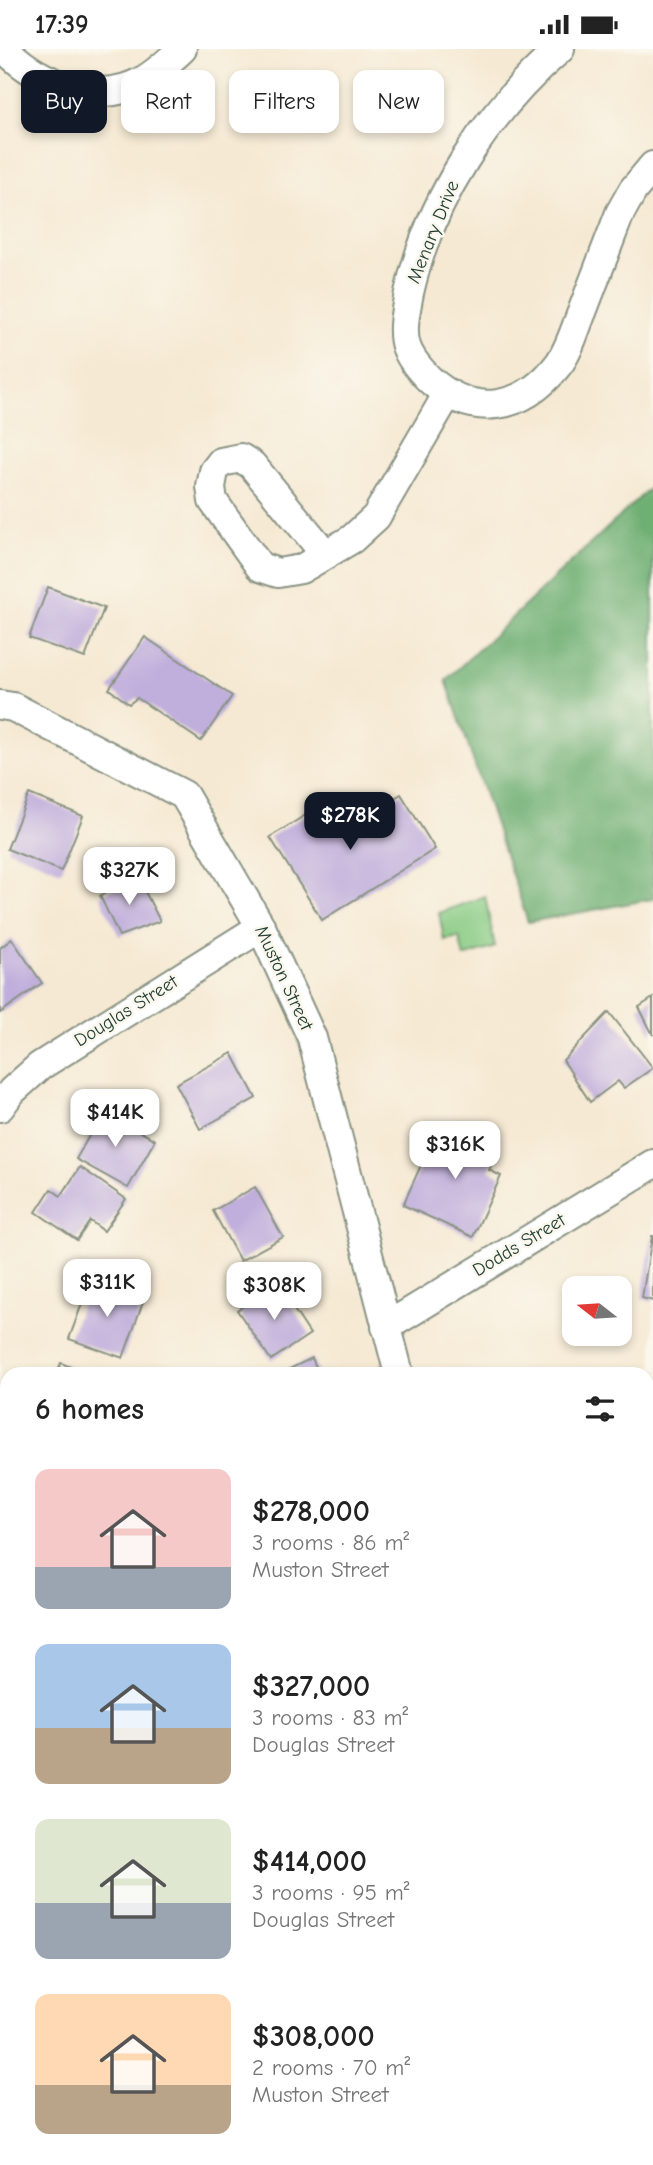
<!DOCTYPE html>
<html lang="en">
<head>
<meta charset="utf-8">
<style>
  :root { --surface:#fff; --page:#f2f2f2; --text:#222; --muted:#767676; --accent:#111827 }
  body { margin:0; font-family:"Comic Neue",sans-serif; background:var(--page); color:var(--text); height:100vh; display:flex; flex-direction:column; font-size:26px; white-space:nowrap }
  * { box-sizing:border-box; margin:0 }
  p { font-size:23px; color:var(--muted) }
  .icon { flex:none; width:38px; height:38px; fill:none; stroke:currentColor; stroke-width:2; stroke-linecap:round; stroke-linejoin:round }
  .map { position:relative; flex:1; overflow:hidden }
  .sheet { position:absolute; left:0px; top:1318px; width:654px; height:800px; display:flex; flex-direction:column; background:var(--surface); border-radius:21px 21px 0 0; box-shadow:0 4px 10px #0003 }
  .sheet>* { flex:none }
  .top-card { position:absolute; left:21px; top:21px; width:612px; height:63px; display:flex; gap:14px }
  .needle { width:46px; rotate:287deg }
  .buttons { position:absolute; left:562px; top:1227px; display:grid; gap:14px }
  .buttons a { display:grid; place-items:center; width:70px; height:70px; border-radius:14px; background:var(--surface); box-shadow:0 4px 10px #0003; font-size:35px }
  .price { position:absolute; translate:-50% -60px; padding:0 16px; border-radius:14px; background:#fff; color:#222; font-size:23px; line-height:46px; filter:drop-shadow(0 2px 4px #0008) }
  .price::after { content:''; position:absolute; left:50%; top:42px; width:21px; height:16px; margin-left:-10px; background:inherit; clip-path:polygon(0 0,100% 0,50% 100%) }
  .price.selected { background:var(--accent); color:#fff }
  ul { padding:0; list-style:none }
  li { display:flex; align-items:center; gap:21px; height:175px; padding:0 35px }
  li span { display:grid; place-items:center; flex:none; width:196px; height:140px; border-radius:14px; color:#555 }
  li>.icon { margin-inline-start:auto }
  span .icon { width:84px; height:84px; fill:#fffc; stroke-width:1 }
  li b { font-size:30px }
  h2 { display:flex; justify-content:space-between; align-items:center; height:84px; padding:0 35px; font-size:30px }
  .pill { padding:0 24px; border-radius:14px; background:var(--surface); box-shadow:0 4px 10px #0003; font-size:24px; line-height:63px }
  .pill.selected { background:var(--accent); color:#fff }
  .status { display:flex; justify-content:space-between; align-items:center; height:49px; padding:0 35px; background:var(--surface); direction:ltr }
  .status svg { height:19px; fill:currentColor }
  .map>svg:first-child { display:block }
</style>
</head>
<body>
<div class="status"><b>17:39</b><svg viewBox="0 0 49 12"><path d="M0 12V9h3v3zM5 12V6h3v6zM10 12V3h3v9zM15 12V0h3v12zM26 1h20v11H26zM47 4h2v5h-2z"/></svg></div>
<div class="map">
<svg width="653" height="2116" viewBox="0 0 653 2116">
  <rect width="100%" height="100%" fill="#fbf7ec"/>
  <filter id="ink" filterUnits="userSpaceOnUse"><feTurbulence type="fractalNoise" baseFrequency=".0143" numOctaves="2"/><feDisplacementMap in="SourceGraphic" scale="14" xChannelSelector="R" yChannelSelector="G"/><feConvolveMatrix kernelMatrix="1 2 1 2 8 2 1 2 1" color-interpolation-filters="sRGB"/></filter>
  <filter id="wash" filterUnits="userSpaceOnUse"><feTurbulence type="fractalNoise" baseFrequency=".00686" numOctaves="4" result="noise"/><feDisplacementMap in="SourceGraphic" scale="28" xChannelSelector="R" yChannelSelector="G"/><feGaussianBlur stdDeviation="1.57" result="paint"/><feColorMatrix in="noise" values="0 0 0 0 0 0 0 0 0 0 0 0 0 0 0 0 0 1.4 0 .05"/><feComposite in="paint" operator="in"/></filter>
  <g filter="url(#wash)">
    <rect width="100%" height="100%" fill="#f5e9d3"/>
    <polygon fill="#88cb84" stroke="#54845c" stroke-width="2" points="485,847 495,898 464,908 459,888 444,891 439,864"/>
    <polygon fill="#6eaf72" stroke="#467653" stroke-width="2" points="653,436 653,850 528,873 446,631"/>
    <g id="blocks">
      <g fill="#c0aedc">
        <polygon points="48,538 104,559 85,609 29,589"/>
        <polygon points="145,588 232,647 201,692 137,649 129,655 109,640"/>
        <polygon points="29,745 83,767 61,822 7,800"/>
        <polygon points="401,745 435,800 322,871 270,788 325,754 342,781"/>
        <polygon points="137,827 160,872 119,887 100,847"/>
        <polygon points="12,890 42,934 0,964 0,899"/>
        <polygon points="653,949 653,986 639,958"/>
        <polygon points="609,963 653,1019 624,1039 618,1032 590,1053 563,1011"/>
        <polygon points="232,1004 256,1049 200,1080 176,1035"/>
        <polygon points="103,1062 155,1091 128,1139 76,1110"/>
        <polygon points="440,1074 498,1101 489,1121 501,1127 473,1188 403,1156"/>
        <polygon points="80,1118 126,1150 104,1182 90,1172 77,1191 36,1163 51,1140 61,1147"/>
        <polygon points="255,1138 283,1188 240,1212 213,1162"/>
        <polygon points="652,1187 653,1187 653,1252 642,1249"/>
        <polygon points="91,1230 144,1250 123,1309 69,1290"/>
        <polygon points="277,1235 310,1285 271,1311 237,1261"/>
        <polygon points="312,1309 319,1325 279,1325"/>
        <polygon points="61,1314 87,1325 56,1325"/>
        <polygon points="653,1409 653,1459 648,1463 648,1413"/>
        <polygon points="7,1544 7,1596 0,1578 0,1547"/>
        <polygon points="648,1785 653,1794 653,1848 648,1852"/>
        <polygon points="653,1889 653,1960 648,1947 648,1891"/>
        <polygon points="356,2110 454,2110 452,2116 354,2116"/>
      </g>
    </g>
  </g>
  <g filter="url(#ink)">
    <use href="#blocks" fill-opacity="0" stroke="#8a9384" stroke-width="2"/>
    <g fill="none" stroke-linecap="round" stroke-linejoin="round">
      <g stroke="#8a9384" stroke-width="32">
        <g id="street">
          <path d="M5 0C39 35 99 58 144 31 158 23 170 11 182 0"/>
          <path d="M560 0C487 63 430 150 409 244 406 260 401 281 406 297 410 310 421 322 430 331 474 370 523 361 558 316 569 302 575 280 582 263 595 230 607 197 620 164L633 141 653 117"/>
          <polyline points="326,506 252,416 241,409 221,413 214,422 211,438 213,452 260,518 278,524 301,520 352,490 376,468 447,346"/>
          <polyline points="0,656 13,658 184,746 261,878 312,989 399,1325"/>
          <polyline points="0,1058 12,1042 40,1017 261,878"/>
          <polyline points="386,1278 653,1115"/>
          <polyline points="648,1603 653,1597"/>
          <polyline points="648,1677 653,1684"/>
          <polyline points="648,2036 653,2031"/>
          <polyline points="557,2116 563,2110"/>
        </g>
      </g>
      <use href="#street" stroke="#fff" stroke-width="28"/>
    </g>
  </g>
  <g text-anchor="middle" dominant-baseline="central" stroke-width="5" stroke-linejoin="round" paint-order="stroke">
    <g font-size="19" fill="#1f3d34" stroke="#fbf7ec">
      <text transform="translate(433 183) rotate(-68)">Menary Drive</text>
      <text transform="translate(284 929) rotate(65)">Muston Street</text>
      <text transform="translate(126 962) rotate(-32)">Douglas Street</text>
      <text transform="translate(519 1196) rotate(-31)">Dodds Street</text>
    </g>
  </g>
</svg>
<div class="buttons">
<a><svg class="needle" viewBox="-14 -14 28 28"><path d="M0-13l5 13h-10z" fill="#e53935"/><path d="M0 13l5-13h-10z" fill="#767676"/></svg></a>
</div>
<b class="price selected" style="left:350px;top:803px">$278K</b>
<b class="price" style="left:129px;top:858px">$327K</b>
<b class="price" style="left:115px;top:1100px">$414K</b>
<b class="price" style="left:455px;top:1132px">$316K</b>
<b class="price" style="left:107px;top:1270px">$311K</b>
<b class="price" style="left:274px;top:1273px">$308K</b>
<div class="top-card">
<a class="pill selected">Buy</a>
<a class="pill">Rent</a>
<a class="pill">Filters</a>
<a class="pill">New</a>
</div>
<section class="sheet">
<h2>6 homes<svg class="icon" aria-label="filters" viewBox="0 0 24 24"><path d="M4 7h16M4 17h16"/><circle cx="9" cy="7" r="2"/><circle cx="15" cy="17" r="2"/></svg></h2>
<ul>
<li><span style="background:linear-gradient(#f6c9c9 70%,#9aa5b1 0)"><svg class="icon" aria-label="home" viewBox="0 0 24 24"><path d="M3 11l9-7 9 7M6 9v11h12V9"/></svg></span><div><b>$278,000</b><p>3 rooms · 86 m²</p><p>Muston Street</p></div></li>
<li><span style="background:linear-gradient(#a9c7e8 60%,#b9a48a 0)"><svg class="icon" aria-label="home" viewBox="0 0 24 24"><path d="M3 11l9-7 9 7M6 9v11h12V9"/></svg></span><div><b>$327,000</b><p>3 rooms · 83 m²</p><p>Douglas Street</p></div></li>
<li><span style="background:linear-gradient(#dfe7d0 60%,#9aa5b1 0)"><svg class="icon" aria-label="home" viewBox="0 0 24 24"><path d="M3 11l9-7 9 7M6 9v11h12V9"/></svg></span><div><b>$414,000</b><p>3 rooms · 95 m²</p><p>Douglas Street</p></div></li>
<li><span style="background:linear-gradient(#ffd9b3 65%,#b9a48a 0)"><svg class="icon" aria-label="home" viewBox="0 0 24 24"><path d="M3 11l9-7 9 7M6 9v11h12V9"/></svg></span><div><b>$308,000</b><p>2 rooms · 70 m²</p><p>Muston Street</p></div></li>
</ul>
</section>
</div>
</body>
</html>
